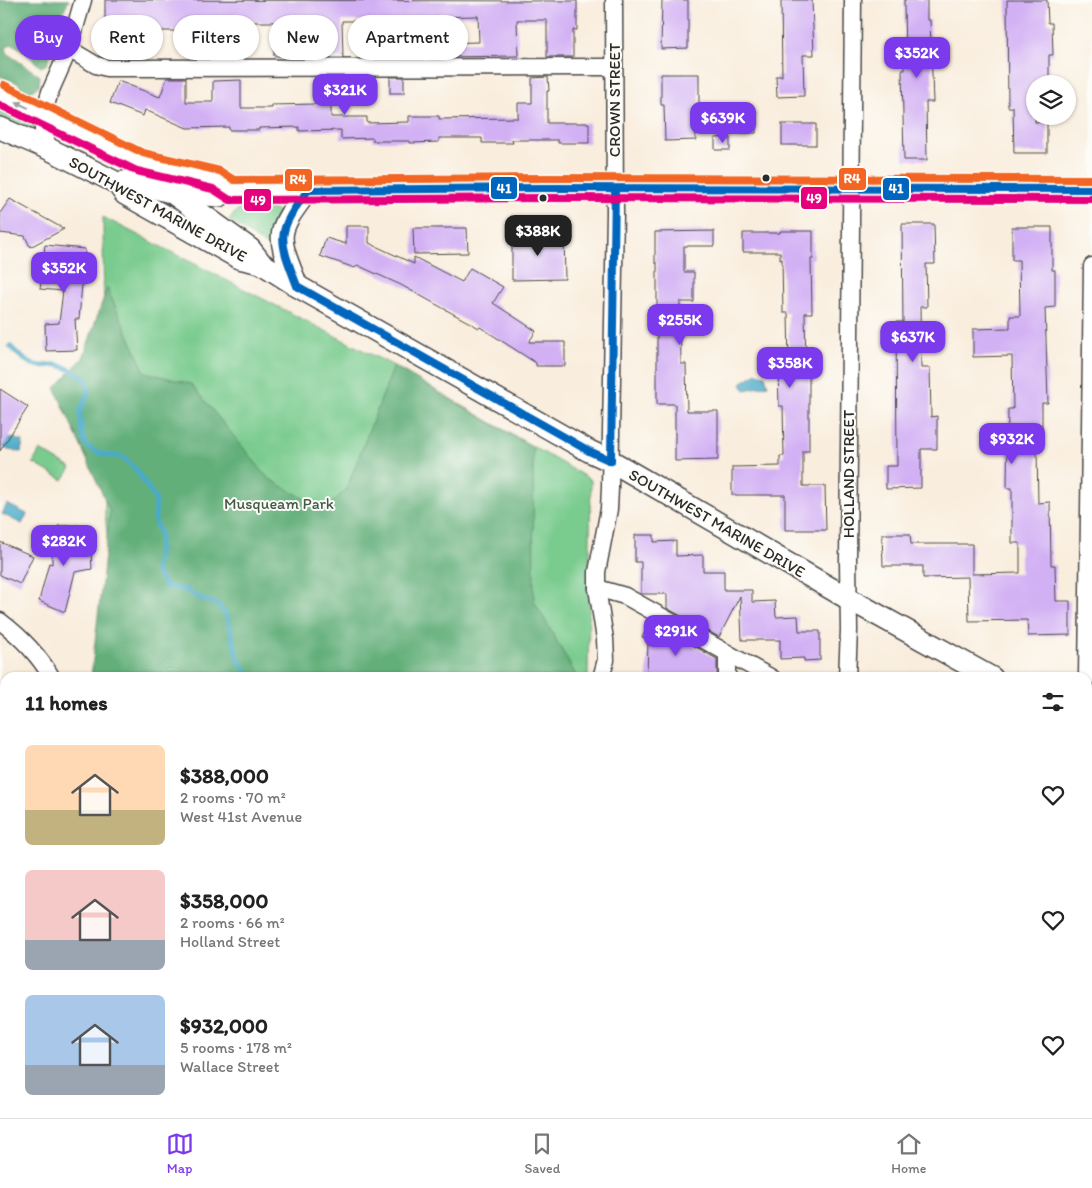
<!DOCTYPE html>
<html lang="en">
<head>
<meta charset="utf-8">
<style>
  :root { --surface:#fff; --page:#f6f6f6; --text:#222; --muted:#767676; --line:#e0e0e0; --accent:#7c3aed }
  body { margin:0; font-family:Itim,sans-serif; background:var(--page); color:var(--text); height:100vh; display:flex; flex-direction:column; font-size:19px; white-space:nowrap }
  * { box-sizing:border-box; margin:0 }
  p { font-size:16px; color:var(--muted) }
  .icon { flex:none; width:28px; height:28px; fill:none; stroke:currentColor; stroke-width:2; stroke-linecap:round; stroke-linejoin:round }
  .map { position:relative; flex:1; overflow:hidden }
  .sheet { position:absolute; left:0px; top:672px; width:1092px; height:446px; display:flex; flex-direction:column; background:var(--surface); border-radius:15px 15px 0 0; box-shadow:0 1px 4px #0004 }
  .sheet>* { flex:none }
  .guide { position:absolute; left:15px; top:15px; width:500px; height:45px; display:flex; gap:10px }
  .buttons { position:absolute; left:1026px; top:75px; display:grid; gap:10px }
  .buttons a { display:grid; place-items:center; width:50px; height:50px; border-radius:50%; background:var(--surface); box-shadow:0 1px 4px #0004; font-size:25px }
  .price { position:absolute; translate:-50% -42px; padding:0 11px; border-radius:10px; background:var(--accent); color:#fff; font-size:16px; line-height:32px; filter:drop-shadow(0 1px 2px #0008) }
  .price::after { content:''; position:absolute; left:50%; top:30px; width:15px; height:11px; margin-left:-8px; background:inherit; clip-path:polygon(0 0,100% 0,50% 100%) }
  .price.active { background:#222; color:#fff }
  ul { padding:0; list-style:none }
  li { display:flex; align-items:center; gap:15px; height:125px; padding:0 25px }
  li span { display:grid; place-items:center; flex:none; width:140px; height:100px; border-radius:8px; color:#555 }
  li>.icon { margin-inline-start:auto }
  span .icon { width:60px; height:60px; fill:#fffc; stroke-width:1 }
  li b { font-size:21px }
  h2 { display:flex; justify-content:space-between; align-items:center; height:60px; padding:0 25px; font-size:21px }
  .tag { padding:0 18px; border-radius:22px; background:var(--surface); box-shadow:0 1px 4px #0004; font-size:18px; line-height:45px }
  .tag.active { background:var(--accent); color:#fff }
  .dock { display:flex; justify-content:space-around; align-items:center; height:70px; border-top:1px solid var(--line); background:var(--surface); font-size:14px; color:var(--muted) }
  .dock a { display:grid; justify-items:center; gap:2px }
  .dock .active { color:var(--accent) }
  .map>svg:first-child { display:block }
</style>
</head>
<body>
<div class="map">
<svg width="1092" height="1118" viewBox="0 0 1092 1118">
  <rect width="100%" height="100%" fill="#fdfcf7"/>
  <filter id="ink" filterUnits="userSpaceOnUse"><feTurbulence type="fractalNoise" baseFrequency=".02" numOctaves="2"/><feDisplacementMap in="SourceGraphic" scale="10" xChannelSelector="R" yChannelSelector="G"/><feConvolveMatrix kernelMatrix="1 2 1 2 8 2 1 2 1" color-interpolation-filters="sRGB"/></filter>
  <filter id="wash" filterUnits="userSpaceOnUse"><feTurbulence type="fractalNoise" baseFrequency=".0096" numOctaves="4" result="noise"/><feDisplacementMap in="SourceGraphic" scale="20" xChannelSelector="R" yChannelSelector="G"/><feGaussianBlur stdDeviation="1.12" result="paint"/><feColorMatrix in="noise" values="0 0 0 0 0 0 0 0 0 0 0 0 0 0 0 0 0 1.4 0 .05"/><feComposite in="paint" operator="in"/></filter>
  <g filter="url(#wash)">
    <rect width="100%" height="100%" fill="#f9eddd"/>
    <g fill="#79cb8e" stroke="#527b5c">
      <path d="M0 105C14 111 32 115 38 129L34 132 0 118Z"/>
      <polygon points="239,208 270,208 280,212 273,223 272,243 267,246 229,220"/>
      <polygon points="103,217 394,366 591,480 588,677 101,678 108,545 105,513"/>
      <polygon points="40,450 71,468 63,480 33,463"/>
    </g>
    <g fill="#62af79" stroke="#466d52">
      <path d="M0 0H69L56 25 54 42 47 64 41 67C33 61 19 45 11 44L6 48 8 54 40 76 39 85 31 92 26 93 25 90 20 87V84L0 76Z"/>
      <polygon points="107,288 145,372 191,384 268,478 324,510 346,490 394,366 533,448 534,601 577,677 91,677 110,511 55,388 83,358"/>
      <rect x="75" y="1114" width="511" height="4"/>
    </g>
    <g fill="#48aac8" stroke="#3a6a7a">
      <polygon points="757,373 765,375 768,385 745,390 741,385 742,382"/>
      <polygon points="1,433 10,438 23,441 21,452 8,450 0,445"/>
      <polygon points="7,504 27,514 22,524 2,514"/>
    </g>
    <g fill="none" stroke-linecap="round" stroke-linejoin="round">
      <g stroke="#48aac8" stroke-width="5">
        <path d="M10 346C18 355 29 366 42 366 48 366 53 364 58 365 69 368 77 373 86 379 90 392 87 399 80 410L82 434 86 445 96 452 106 455 123 457 136 470 149 489 156 501 155 522 160 534 158 557 155 570 166 587 184 589 199 598 217 604 227 616 238 659 247 672 248 678"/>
        <polyline points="424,1114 425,1118"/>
      </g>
    </g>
    <g id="blocks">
      <g fill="#d2b0f4">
        <polygon points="105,0 577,1 577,30 573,30 573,57 547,57 547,20 517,20 518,56 441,57 440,43 479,42 478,16 435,17 435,33 416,33 417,57 374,56 374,21 342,21 343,58 310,58 310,22 286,22 287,56 274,56 274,22 247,22 248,54 217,54 217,31 141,31 141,55 128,56 128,26 105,26"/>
        <polygon points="662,0 688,0 688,48 661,49"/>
        <polygon points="781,0 812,0 814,55 803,55 804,96 777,97 776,76 782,76"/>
        <polygon points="904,0 927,0 927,20 930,20 933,102 926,102 927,160 904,160 902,70 905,70"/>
        <polygon points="1007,0 1047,0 1048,23 1052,23 1053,55 1049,55 1049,84 1035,84 1035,122 1047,122 1047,153 1014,153 1013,107 1008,107"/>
        <polygon points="661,74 699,74 699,105 695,105 696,140 665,141 664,105 661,105"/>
        <rect x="390" y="77" width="14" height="16"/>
        <polygon points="548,77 549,91 547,91 547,123 589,123 589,143 558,143 558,140 512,140 513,143 482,143 482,138 439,138 439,142 410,143 410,141 373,141 373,138 341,139 341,130 299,131 299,127 259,128 259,130 229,130 229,127 187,128 145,110 143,116 110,103 118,81 160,97 167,78 186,78 186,102 213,102 213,81 241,80 241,108 272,108 272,105 316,104 315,78 331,78 331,117 367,117 367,123 409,122 409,116 439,116 439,119 518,118 518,103 532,103 532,78"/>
        <polygon points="756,113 756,133 738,133 738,114"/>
        <rect x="782" y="124" width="34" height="21"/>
        <polygon points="730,137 730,150 715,150 715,138"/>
        <polygon points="10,199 64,229 30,247 25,236 0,233 0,213"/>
        <polygon points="902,224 934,224 935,264 926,264 927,307 920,307 921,368 930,368 931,417 937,416 937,449 921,449 921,488 886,489 886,466 897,466 896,322 903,322"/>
        <polygon points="346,226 369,226 369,243 414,264 414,257 462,282 470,268 503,287 493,303 536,331 529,342 565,342 565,366 536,366 536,363 480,327 479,328 401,285 357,265 355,268 320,256 326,238 346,244"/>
        <polygon points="1012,227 1052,227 1052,270 1055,270 1055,307 1045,308 1048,403 1042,403 1042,450 1037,450 1038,503 1050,502 1051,565 1055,565 1056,601 1070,601 1070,635 1028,636 1027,620 969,621 968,577 923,578 923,566 883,566 882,534 910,534 911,544 972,544 972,574 1020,573 1020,543 1012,543 1012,488 1007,488 1008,409 1013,409 1012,356 973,357 973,329 1010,328 1010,316 1020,316 1019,260 1012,260"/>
        <polygon points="413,228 467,228 468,253 414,254"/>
        <polygon points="714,231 714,246 684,246 684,272 694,272 694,302 680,302 681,364 686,364 687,411 718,411 718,460 675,461 675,404 657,404 657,263 655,263 655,232"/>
        <polygon points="780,231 813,231 813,259 811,259 812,313 805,313 806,367 809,367 809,451 803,451 803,486 825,486 826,530 785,530 785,495 732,495 732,467 780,466 780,456 784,456 783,406 779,406 778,367 789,367 788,313 783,313 782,259 780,260 780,252 743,252 743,233 780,233"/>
        <polygon points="564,234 565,279 512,280 512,235"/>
        <polygon points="45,245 85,249 79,319 75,319 77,350 46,351 45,324 59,323 63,291 40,289"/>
        <polygon points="0,389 28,407 0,451"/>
        <polygon points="79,525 80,551 91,552 92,569 75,572 65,612 39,601 49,563 52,564 52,551 58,526"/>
        <polygon points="635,535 654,535 654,542 676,541 676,556 703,555 703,571 724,571 724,590 752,590 752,602 775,601 776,617 798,616 799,631 820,631 820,660 804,661 804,658 780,659 780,640 742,640 740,596 719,637 667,608 667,594 641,594 641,562 635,562"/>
        <polygon points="0,542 33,556 20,584 0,575"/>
        <polygon points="651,622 717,659 717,678 647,678 648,640 642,637"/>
      </g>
    </g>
  </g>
  <g filter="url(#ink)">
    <use href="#blocks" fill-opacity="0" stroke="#4a4846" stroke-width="1"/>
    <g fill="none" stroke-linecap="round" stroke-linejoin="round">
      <g stroke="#4a4846" stroke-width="19">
        <g id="minor">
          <polyline points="69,49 96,65 107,68 613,67"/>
          <polyline points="49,149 43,130 43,115 50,92 69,49 83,0"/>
          <polyline points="597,588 625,596 772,678"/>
          <path d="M0 621C21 637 39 655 52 678"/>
          <polyline points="601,678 606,660 605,639 597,588 597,572 609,509 610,488 615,213 614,0"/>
          <polyline points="727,678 727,653"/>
          <polyline points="847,678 849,630 848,562 853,0"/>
          <polyline points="1087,678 1092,266"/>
          <polyline points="0,847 5,852"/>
          <polyline points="65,1118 66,1114"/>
          <polyline points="570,1118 571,1114"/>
          <polyline points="603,1118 603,1114"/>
          <polyline points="721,1118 721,1114"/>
          <polyline points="838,1118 838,1114"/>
          <polyline points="1078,1118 1078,1114"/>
        </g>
      </g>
      <g stroke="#4a4846" stroke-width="24">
        <g id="major">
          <polyline points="0,94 140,162 171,192 250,249 258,259"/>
          <polyline points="0,128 49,149 117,183 125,194 239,258 261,263 297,286 589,451 611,461 849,599 992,678"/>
          <polyline points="140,162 217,180 231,190"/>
          <polyline points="117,183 129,181 171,192 219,196 231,190 546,188 1092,189"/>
          <path d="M297 286C277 235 274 234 308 190"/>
          <polyline points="1088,729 1092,732"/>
        </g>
      </g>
      <use href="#minor" stroke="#fff" stroke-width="16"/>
      <use href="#major" stroke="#fff" stroke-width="21"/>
      <g stroke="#fdfcf7" stroke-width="11">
        <g id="bus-1">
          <polyline points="308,190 546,188 1092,189"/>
          <path d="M308 190C276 233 278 237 297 286L589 451 611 461 615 189"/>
        </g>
      </g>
      <g stroke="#fdfcf7" stroke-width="11">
        <polyline id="bus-2" points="0,105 137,171 213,189 230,200 546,198 1092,199"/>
      </g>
      <g stroke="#fdfcf7" stroke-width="11">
        <polyline id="bus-3" points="4,85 143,153 220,171 234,180 546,178 1092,179"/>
      </g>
      <use href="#bus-1" stroke="#0065bd" stroke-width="8"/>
      <use href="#bus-2" stroke="#e5007d" stroke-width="8"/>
      <use href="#bus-3" stroke="#f26522" stroke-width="8"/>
    </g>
    <defs><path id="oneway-solid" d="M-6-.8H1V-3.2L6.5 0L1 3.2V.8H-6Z" transform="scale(1.25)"/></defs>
    <use fill="#a0a0a0" href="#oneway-solid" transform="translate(22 105) rotate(-155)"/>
  </g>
  <g fill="#2b2b2b" stroke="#fdfcf7" stroke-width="2">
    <circle cx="766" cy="178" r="4.5"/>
    <circle cx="543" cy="198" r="4.5"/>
  </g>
  <g text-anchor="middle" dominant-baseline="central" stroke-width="4" stroke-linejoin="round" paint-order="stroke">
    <g font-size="16" fill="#2b2b2b" stroke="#fdfcf7">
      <text transform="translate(614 100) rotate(-90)">CROWN STREET</text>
      <text transform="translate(158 209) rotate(29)">SOUTHWEST MARINE DRIVE</text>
      <text transform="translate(848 474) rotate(-90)">HOLLAND STREET</text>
      <text transform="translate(717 523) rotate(30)">SOUTHWEST MARINE DRIVE</text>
    </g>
    <g font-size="16" fill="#425b49" stroke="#fdfcf7">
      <text x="279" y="503">Musqueam Park</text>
    </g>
  </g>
  <g stroke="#fdfcf7" stroke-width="2">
    <rect x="838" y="167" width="29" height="24" rx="5" fill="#f26522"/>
    <rect x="284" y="168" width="29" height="24" rx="5" fill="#f26522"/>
    <rect x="490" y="176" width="28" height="24" rx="5" fill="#0065bd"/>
    <rect x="882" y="177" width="28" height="24" rx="5" fill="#0065bd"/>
    <rect x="800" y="186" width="28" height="24" rx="5" fill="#e5007d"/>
    <rect x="243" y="188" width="29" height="24" rx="5" fill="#e5007d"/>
  </g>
  <g font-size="14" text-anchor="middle" font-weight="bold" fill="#fff">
    <text x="852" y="183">R4</text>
    <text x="298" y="184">R4</text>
    <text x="504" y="193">41</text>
    <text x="896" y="193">41</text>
    <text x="814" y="203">49</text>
    <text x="258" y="205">49</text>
  </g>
</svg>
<div class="buttons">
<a><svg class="icon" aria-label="layers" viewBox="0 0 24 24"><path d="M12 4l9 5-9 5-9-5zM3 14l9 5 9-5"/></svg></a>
</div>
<b class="price" style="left:917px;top:79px">$352K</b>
<b class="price" style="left:345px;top:116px">$321K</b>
<b class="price" style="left:723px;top:144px">$639K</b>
<b class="price active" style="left:538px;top:257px">$388K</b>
<b class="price" style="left:64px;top:294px">$352K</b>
<b class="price" style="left:680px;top:346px">$255K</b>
<b class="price" style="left:913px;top:363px">$637K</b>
<b class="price" style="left:790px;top:389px">$358K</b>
<b class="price" style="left:1012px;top:465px">$932K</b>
<b class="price" style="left:64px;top:567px">$282K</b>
<b class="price" style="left:676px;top:657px">$291K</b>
<div class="guide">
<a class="tag active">Buy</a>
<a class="tag">Rent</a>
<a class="tag">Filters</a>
<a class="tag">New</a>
<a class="tag">Apartment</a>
</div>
<section class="sheet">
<h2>11 homes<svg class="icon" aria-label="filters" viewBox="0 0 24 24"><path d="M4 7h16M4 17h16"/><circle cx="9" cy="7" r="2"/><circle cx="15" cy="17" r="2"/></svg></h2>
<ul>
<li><span style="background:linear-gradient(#ffd9b3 65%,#c2b280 0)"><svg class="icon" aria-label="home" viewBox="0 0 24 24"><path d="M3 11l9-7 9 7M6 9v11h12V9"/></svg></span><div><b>$388,000</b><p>2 rooms · 70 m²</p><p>West 41st Avenue</p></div><svg class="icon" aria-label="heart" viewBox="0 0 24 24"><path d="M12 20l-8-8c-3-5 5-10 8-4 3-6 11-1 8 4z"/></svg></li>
<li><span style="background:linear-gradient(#f6c9c9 70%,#9aa5b1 0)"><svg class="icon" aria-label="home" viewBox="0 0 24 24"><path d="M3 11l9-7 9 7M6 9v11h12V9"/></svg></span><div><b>$358,000</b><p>2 rooms · 66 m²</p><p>Holland Street</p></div><svg class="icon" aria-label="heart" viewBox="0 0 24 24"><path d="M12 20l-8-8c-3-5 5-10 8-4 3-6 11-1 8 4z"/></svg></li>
<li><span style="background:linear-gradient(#a9c7e8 70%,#9aa5b1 0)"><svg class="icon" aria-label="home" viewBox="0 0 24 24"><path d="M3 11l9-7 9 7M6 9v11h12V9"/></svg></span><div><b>$932,000</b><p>5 rooms · 178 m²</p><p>Wallace Street</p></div><svg class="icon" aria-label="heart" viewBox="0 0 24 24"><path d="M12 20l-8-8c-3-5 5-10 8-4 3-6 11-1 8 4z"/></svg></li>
</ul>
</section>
</div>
<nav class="dock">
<a class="active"><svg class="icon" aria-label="map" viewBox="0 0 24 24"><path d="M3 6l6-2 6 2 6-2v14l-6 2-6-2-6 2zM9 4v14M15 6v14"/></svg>Map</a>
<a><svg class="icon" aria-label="saved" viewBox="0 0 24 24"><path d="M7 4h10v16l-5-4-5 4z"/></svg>Saved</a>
<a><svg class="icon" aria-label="home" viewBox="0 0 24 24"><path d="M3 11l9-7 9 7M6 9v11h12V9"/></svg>Home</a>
</nav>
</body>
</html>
